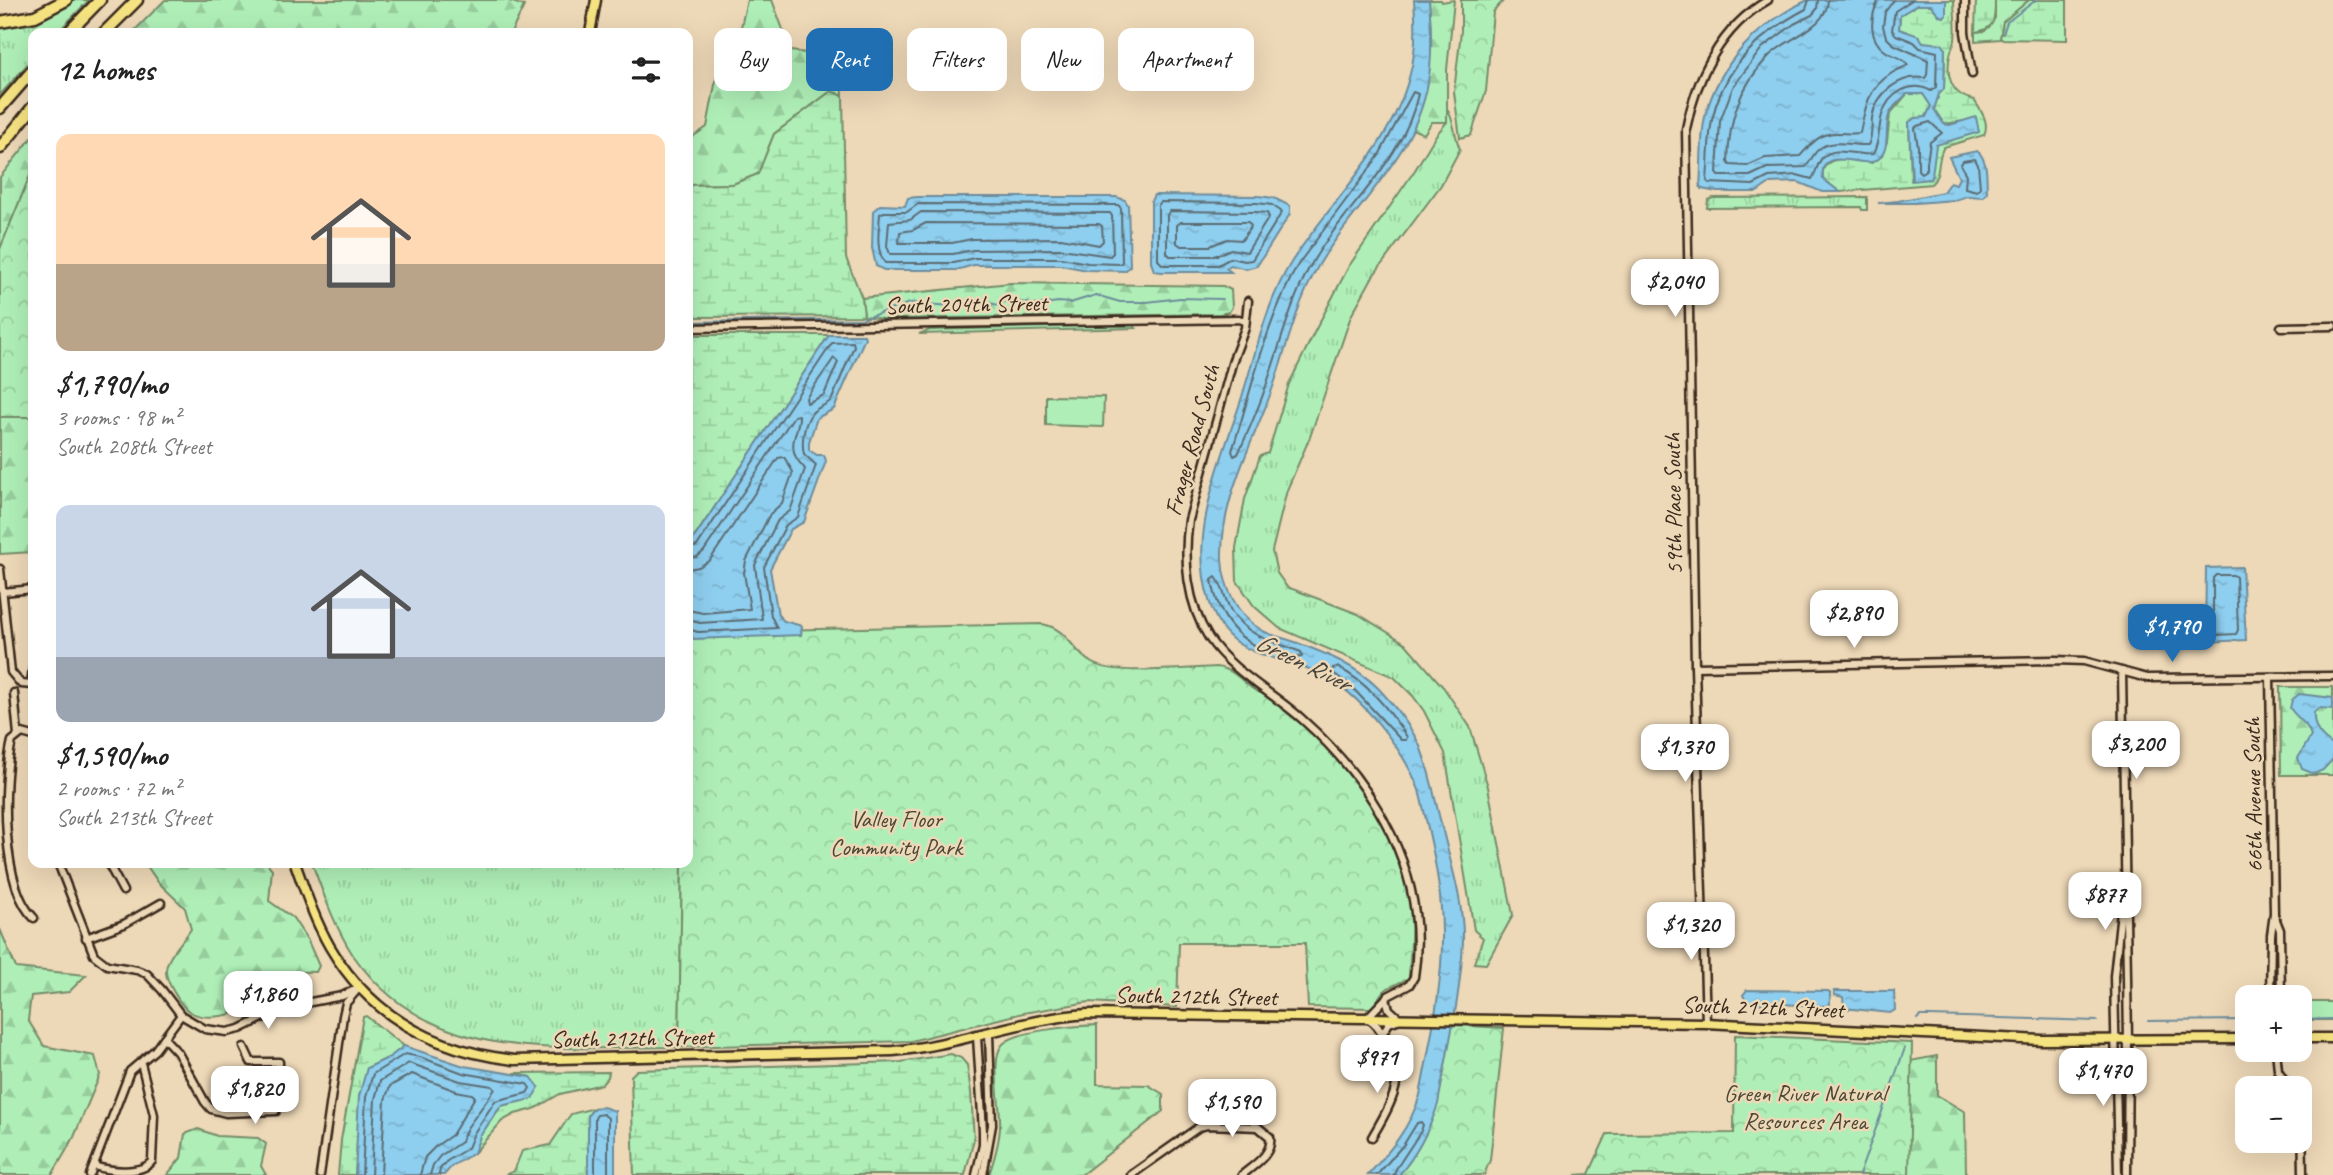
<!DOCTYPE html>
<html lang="en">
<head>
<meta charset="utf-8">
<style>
  :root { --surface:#fff; --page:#f6f6f6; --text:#222; --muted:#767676; --accent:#1f6fb2 }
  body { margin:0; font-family:Caveat,sans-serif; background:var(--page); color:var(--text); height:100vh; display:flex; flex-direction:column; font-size:26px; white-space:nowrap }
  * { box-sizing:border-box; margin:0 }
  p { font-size:23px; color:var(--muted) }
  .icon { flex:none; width:38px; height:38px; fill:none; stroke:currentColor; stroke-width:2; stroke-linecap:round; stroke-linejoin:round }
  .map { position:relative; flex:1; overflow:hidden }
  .panel { position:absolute; left:28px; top:28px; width:665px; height:840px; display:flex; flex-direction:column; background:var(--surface); border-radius:14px; box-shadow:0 7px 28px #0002 }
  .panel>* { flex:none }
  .guide { position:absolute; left:714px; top:28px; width:665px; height:63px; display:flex; gap:14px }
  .fabs { position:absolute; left:2235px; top:985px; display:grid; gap:14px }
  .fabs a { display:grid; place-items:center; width:77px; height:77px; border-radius:14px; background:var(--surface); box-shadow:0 7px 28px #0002; font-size:35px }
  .price { position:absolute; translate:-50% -60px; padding:0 16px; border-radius:14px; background:#fff; color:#222; font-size:23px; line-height:46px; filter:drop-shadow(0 2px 4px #0008) }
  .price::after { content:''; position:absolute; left:50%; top:42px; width:21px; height:16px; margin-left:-10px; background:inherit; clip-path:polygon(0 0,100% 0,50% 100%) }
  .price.on { background:var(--accent); color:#fff }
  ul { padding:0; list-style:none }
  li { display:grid; align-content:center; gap:14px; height:371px; padding:0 28px }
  li span { display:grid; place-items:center; height:217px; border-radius:14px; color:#555 }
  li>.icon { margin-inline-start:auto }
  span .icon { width:126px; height:126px; fill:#fffc; stroke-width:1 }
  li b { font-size:30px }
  h2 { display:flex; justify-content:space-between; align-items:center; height:84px; padding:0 28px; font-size:30px }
  .tag { padding:0 24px; border-radius:14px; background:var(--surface); box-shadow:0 7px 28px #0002; font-size:24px; line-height:63px }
  .tag.on { background:var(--accent); color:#fff }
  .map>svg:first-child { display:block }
</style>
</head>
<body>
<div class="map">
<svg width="2333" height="1175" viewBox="0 0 2333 1175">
  <defs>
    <pattern id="grass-tufts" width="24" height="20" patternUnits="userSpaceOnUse" patternTransform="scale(1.75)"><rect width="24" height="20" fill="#afefb7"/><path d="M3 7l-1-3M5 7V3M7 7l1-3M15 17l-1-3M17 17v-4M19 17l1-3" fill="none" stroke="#97cd9d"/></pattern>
    <pattern id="forest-firs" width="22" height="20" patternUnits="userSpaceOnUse" patternTransform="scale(1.75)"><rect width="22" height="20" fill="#afefb7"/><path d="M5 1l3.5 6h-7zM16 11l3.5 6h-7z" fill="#97cd9d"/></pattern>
    <pattern id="wetland-marsh" width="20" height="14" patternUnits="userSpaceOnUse" patternTransform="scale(1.75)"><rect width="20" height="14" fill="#afefb7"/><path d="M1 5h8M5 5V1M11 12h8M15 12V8" fill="none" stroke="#97cd9d"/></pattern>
    <pattern id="park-crowns" width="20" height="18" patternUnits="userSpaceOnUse" patternTransform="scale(1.75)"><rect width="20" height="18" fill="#afefb7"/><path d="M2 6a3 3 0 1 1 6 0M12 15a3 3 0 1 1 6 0" fill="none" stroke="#97cd9d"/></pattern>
    <pattern id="water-ripples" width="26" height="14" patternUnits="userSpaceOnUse" patternTransform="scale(1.75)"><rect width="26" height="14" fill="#8eceef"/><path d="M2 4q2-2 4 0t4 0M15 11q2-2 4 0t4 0" fill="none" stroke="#7bb1cc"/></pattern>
  </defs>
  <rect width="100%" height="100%" fill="#edd8b7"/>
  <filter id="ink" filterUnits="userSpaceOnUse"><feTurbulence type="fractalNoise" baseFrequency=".0143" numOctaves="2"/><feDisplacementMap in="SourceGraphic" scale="14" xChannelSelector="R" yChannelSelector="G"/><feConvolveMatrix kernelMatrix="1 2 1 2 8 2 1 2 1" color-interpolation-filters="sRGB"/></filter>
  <g filter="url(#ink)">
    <g fill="url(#grass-tufts)" stroke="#758c6a" stroke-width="2">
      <path d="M71 0H89L57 33H33V58L0 95V27C28 26 49 17 71 0Z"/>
      <polygon points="1995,0 2029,0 2003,22 2000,39 1975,41 1975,32 1985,31 1995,18"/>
      <path d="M1447 109C1455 122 1454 135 1460 149L1441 185 1373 276 1351 316 1310 437 1287 490 1272 551 1277 573 1287 587 1358 614 1405 643 1444 688 1470 727 1488 787 1513 915 1486 964 1474 963 1483 938 1474 930 1445 753 1424 711 1413 696 1394 677 1279 628 1254 606 1237 581 1236 548 1245 499 1260 456 1268 453 1289 384 1316 329 1349 266 1415 170 1436 135 1447 122Z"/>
      <polygon points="1867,197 1867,210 1862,210 1861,207 1707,208 1708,200 1713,198"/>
      <path d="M312 863H682L679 1047C561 1047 431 1067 353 955 335 927 323 893 312 863Z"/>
    </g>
    <g fill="url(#forest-firs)" stroke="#758c6a" stroke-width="2">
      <polygon points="165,0 507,0 524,6 511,33 132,33"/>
      <polygon points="747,0 772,0 791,51 836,57 842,63 843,96 831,92 774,134 758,174 733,184 688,185 688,140 707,127 718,69 737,45"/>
      <path d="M1429 0H1441L1442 2 1454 0 1447 70V122H1432L1424 134 1412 129C1431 84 1433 49 1429 0Z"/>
      <polygon points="33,136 33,552 0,554 0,177"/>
      <polygon points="1011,283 1223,286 1231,290 1232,307 1229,312 1220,314 882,319 864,316 862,298"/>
      <polygon points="1125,325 1133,325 1136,328 919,334 930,330"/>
      <polygon points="2280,687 2333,687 2333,775 2281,775"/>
      <path d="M145 863H267L272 869 269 901 293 918 308 941 319 966 316 972C292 971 275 974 254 984 253 989 253 996 250 1000 241 1017 206 1021 190 1012 181 1007 165 980 166 970 167 956 183 942 191 929L185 908 158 882Z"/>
      <polygon points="0,929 16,968 86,975 69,992 31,996 28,1020 44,1046 95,1056 100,1075 74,1137 52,1175 0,1175"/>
      <polygon points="2305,1002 2333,1002 2333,1020 2300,1020 2300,1008"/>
      <path d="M1097 1025V1084L1148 1085 1163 1094V1111L1081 1175H989C994 1160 999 1144 1000 1128 1002 1108 989 1057 1003 1044 1017 1030 1077 1026 1097 1025Z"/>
      <polygon points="1937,1056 1937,1095 1965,1112 1966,1175 1891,1175 1905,1062"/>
      <polygon points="198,1129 217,1136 258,1138 266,1144 261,1166 266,1175 167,1175 181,1158 185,1134"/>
    </g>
    <g fill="url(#wetland-marsh)" stroke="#758c6a" stroke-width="2">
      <path d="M1946 0H1954C1954 13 1957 27 1955 40 1954 46 1953 45 1951 51 1945 72 1949 95 1974 100 1981 111 1990 122 1984 135L1944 147C1936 158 1942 175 1931 184L1840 192 1823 179C1819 151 1856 160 1872 163L1887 142 1890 114 1907 94H1923L1931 106 1926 117 1913 119 1909 123 1911 179 1936 145 1964 121 1944 124 1934 109 1939 94 1944 89 1945 48 1923 42 1899 29 1900 15 1917 5H1931L1940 16 1946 14Z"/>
      <path d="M1976 0H1995C1995 19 1996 29 1975 32Z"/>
      <polygon points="2029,0 2067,0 2067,40 2000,39 2003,22"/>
      <polygon points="831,91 843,96 846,258 862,298 864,316 695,317 688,307 688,185 733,184 758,174 774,134"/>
      <polygon points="688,335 829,335 688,547"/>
      <polygon points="366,1016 404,1046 390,1057 367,1068 355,1175 338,1175 341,1140 363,1017"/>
      <polygon points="951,1054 961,1058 967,1065 971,1092 974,1139 965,1175 634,1175 631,1076 637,1070 901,1062"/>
      <polygon points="609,1072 608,1077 602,1084 560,1094 534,1109 515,1114 502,1121 474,1153 480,1136 501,1106 516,1102 531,1077 514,1073"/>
      <polygon points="594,1108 588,1115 588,1175 505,1175 514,1171 522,1151 550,1145 571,1114"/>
    </g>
    <g fill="url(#park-crowns)" stroke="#758c6a" stroke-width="2">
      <polygon points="1461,0 1504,0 1493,12 1486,91 1471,135 1460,138 1454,92 1461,31"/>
      <polygon points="33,168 33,417 0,417 0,249"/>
      <path d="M1042 624C1069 629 1071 651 1092 663 1115 676 1186 668 1216 667 1235 669 1241 682 1256 691 1261 694 1266 694 1270 697 1331 740 1396 818 1409 893 1414 920 1410 950 1409 978L1388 988 1381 994 1373 1008 1308 1007 1305 943H1179L1177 1007 1089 1002 1023 1013 911 1041 679 1047 682 863H688V632Z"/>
      <path d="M1452 1025 1504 1028 1490 1160 1484 1175H1399C1439 1128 1441 1084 1452 1025Z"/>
      <polygon points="1735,1035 1912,1043 1909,1175 1575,1175 1589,1174 1607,1134 1734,1133"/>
    </g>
    <polygon fill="#afefb7" stroke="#758c6a" stroke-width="2" points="1046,396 1104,397 1103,427 1046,425"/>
    <g fill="url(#water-ripples)" stroke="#6d8c9b" stroke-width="2">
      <path d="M1414 0H1429C1431 27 1433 55 1428 82 1417 151 1361 199 1325 255 1299 294 1289 340 1274 384 1255 440 1220 498 1222 559 1223 585 1237 616 1260 629 1270 636 1284 638 1295 642 1325 653 1355 665 1378 688 1393 704 1409 724 1419 744 1430 769 1434 797 1441 823 1450 862 1464 902 1463 941 1461 996 1447 1051 1438 1104 1429 1131 1418 1153 1399 1175H1368C1390 1151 1410 1128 1420 1095 1430 1041 1443 987 1442 932 1442 884 1430 835 1419 790 1404 750 1360 693 1321 674 1274 651 1227 662 1209 600 1203 580 1201 558 1203 537 1207 492 1227 443 1241 400 1256 353 1266 302 1292 261 1332 200 1392 146 1410 74 1417 50 1416 24 1414 0Z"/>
      <path d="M1808 0H1946V14L1944 17 1940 16 1931 5H1917L1900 15 1899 29 1919 36 1923 42 1942 44 1945 48 1944 89 1939 94 1934 109 1944 124 1950 125 1976 117 1979 132 1936 145 1932 176 1930 179 1912 181 1909 122 1916 118 1926 117 1931 106 1923 94H1907C1900 100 1892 107 1889 115 1884 129 1892 153 1875 161 1863 168 1817 144 1823 179L1840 192H1822L1798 182 1770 183 1757 192H1717L1702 189 1700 186C1702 164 1700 139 1705 117 1719 62 1759 23 1808 0Z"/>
      <path d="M1977 151C1989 160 1986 179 1987 192L1983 197 1967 196 1955 200 1915 203H1878L1898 201 1943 192 1950 182 1956 184 1959 178 1949 157Z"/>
      <polygon points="1154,195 1258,196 1274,198 1290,206 1290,214 1257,266 1246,269 1231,265 1226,268 1231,272 1162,272 1154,271 1151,262 1151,201"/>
      <polygon points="918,197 1116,197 1125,200 1128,205 1130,266 1125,271 1087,270 1061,265 974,265 956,270 884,270 876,266 872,248 873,211 880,205 905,206 908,198"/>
      <polygon points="829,335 864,335 865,338 834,409 817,418 809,442 809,450 817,455 824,455 826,461 804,522 791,529 770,569 778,615 784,621 802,626 801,635 694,639 688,634 688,547"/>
      <polygon points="2242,567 2246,640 2205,642 2206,568"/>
      <path d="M2299 694 2333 698V709L2319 708 2314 712C2313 728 2320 737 2333 745V759L2323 770 2314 774 2302 769 2298 758 2311 736C2308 723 2297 719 2290 708L2292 700Z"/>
      <polygon points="1747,990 1828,991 1830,992 1830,1004 1826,1006 1747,1003 1743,995"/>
      <polygon points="1834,991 1894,991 1895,1010 1890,1013 1844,1008 1843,997 1835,995"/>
      <polygon points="404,1046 464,1066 531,1077 539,1087 532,1099 501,1106 480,1136 474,1153 452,1166 444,1175 355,1175 359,1096 367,1068 390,1057"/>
      <polygon points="603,1107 615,1111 615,1175 588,1175 588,1115 594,1108"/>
    </g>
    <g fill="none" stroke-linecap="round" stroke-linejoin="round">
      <g stroke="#5c6c72" stroke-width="2">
        <path d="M1809 0 1806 9C1760 33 1723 68 1712 120 1708 140 1709 160 1707 180L1709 183 1753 185 1769 177 1797 175 1812 179C1816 173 1817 164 1822 158 1835 144 1858 157 1873 154 1880 141 1878 129 1882 115 1888 93 1911 80 1931 91L1936 87 1937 52 1920 48 1914 42 1896 35 1892 30 1895 11 1912 0"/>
        <path d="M1818 0 1817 9 1812 15 1794 24 1762 48 1733 87 1720 121 1717 173 1719 176H1750L1767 168 1806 167C1810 162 1813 154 1819 149 1832 138 1853 146 1868 145 1873 136 1871 127 1872 118 1876 93 1900 74 1925 78L1927 75 1928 60 1893 44 1886 37 1883 26 1885 12 1894 0"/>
        <path d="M1828 0C1827 29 1787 37 1768 57 1738 89 1729 120 1728 162L1730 165 1747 166 1765 158 1800 156C1811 144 1819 133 1837 133 1845 133 1853 134 1860 133 1865 107 1868 88 1892 73 1898 69 1903 68 1908 65 1902 56 1893 57 1885 51 1868 39 1870 16 1879 0"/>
        <path d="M1413 92 1418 94C1404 163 1340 210 1308 270 1290 305 1281 342 1268 380 1260 405 1249 430 1238 454L1234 456 1232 451C1252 389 1266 320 1299 263L1378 157Z"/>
        <polygon points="1930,122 1942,133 1930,142 1926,170 1921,173 1918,170 1918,147 1915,128 1917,126"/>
        <polygon points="1975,159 1978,165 1980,187 1977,191 1965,188 1966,175 1960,164 1963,161"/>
        <polygon points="1161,202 1257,203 1272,205 1282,212 1252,260 1245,261 1231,258 1218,265 1163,265 1158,260 1158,205"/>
        <path d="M918 204 1118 205 1121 208 1122 262 1120 264 1088 263 1061 258H974L954 263H885C875 250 879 229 880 214L884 212H907Z"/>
        <polygon points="1170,211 1256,212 1267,213 1269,217 1247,252 1231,249 1214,256 1170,256 1167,253 1167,215"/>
        <polygon points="921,212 1110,213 1112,216 1113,253 1110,256 1061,249 973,250 953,254 890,254 887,246 889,222 910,220"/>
        <polygon points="1181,222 1248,222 1251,226 1242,240 1227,239 1210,246 1181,246 1177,243 1177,225"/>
        <polygon points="926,223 1099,224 1102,226 1103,241 1099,245 1061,238 972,239 952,243 899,243 900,232 913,230"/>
        <polygon points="834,358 838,362 824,395 807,403 806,398"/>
        <path d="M688 549 697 546 832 343 853 342 854 346 832 399C827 406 818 406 812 413 804 423 801 442 804 454L816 465 798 517 786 525 764 567 771 616 777 628 698 632 688 629"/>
        <path d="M688 558 697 557 704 551 794 416 799 415C800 428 789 441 795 455 797 461 802 465 805 469L790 511 778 520 755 565 762 619 700 623 688 620"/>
        <polyline points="688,569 699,567 710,560 778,458 784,457 793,472 782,503 770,514 746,561 744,573 750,609 703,613 688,610"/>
        <polygon points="2216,575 2233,575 2236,577 2238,630 2236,634 2216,635 2213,632 2213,578"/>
        <path d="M1216 577C1223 586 1225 600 1231 611 1247 637 1275 642 1301 652L1302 657C1293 658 1284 655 1275 653 1237 643 1218 617 1212 580Z"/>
        <path d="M1337 667C1367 682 1388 708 1407 737L1406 740H1401L1350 685 1333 673V668Z"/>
        <polyline points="362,1175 366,1097 373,1074 405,1054 420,1057 463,1073 527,1084 530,1088 527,1093 495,1101 474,1133 468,1148 447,1161 440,1169 439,1175"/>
        <polyline points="371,1175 375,1099 380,1081 409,1063 460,1081 492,1086 495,1089 467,1128 461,1142 440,1156 433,1165 430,1175"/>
        <polyline points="381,1175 385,1100 390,1086 412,1074 456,1091 472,1094 475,1097 452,1135 436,1146 425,1157 420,1175"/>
        <polyline points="595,1175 595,1118 597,1115 603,1114 608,1118 608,1175"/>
        <polyline points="1377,1175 1404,1144 1417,1123 1421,1122 1423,1125 1421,1131 1396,1169 1394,1175"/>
      </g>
      <g stroke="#6d8c9b" stroke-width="2">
        <polyline points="2003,34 2007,22 2036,0"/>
        <polyline points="688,322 862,319 910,303 953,306 979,300 998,305 1008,300 1037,305 1058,302 1070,303 1096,295 1120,302 1147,302 1180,298 1222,299"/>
        <polyline points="1917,1019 1920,1016 1930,1016 2097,1021"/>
        <polyline points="2300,1020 2333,1019"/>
        <polyline points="2148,1021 2247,1020"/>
        <polyline points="1859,1175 1905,1048"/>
      </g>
      <g stroke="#3b2a1e" stroke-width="11">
        <g id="minor">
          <polyline points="1965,0 1965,32 1972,74"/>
          <path d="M1248 301 1245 328 1233 360 1189 520C1183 559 1187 604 1209 638 1232 672 1272 692 1302 719 1375 784 1430 876 1414 977L1409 985 1388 996 1367 1018C1380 1025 1380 1032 1386 1044 1390 1050 1395 1056 1396 1064 1402 1087 1384 1117 1372 1137"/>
          <polyline points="2281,327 2333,326"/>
          <polyline points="688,328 1239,319 1244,321"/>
          <polyline points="0,569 11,672 21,684 33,685"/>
          <polyline points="3,592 33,589"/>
          <polyline points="1695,667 2055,660 2084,661 2147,678 2333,676"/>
          <polyline points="2122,671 2128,1040 2127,1175"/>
          <polyline points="2270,677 2274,913 2271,935 2270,998"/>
          <polyline points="31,684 33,668"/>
          <polyline points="14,693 18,735"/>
          <path d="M33 736 22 733 12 741C2 783 1 887 34 918"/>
          <polyline points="58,863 94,955 107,965 137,970 147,974 162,990 181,1015 205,1029 227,1032 240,1029 273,1013 290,1006 342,996 359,988"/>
          <polyline points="108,863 123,891"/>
          <polyline points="2274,915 2280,930 2281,998"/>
          <polyline points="86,938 124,924 161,903"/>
          <path d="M1706 1023 1695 667 1686 129C1696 78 1721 27 1768 0"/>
          <polyline points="1383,1033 1389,1023 1400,1019 1389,1009 1386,998"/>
          <polyline points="164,1038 178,1053 205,1102 211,1109 226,1113 276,1111 278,1104 279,1062 251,1062 244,1047"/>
          <polyline points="2276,1050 2278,1070 2289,1088"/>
          <polyline points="2300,1105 2302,1115 2303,1175"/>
          <path d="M94 1166C109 1171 142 1175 152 1161L154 1115 141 1063"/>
          <polyline points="90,1175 130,1071 155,1050 181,1015"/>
          <polyline points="320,1175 343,1016 346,1003 358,989"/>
          <polyline points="976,1175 983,1145 983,1131 977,1037"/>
          <polyline points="983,1175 992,1125 989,1034"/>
          <path d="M1131 1175 1199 1127 1207 1125 1258 1127 1270 1137C1273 1154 1254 1165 1242 1175"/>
          <polyline points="2118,1175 2114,976 2121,911"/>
        </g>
      </g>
      <g stroke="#3b2a1e" stroke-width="13">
        <g id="major">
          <polyline points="590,33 596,0"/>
          <path d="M295 863C305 891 315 921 330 947 371 1017 436 1051 514 1060L893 1051C960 1045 1022 1018 1088 1014L1706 1023 2042 1040 2247 1039"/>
          <polyline points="2300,1038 2333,1038"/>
        </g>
      </g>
      <g stroke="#3b2a1e" stroke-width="15">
        <g id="highway">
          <polyline points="0,22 35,16 66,0"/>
          <polyline points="68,33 100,0"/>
          <polyline points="104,33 137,0"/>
          <polyline points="0,108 33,70"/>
          <polyline points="0,148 33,107"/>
        </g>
      </g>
      <use href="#minor" stroke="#edd8b7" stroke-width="6"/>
      <use href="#major" stroke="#f5e382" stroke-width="8"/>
      <use href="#highway" stroke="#f5e382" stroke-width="10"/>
    </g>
  </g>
  <g text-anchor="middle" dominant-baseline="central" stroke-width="5" stroke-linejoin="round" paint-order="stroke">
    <g font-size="24" fill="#3b2a1e" stroke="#edd8b7">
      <text transform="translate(966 304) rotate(-1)">South 204th Street</text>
      <text transform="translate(1192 440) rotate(-75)">Frager Road South</text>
      <text transform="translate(1673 504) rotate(-91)">59th Place South</text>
      <text transform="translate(2253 795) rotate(-91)">66th Avenue South</text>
      <text transform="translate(1196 996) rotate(1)">South 212th Street</text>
      <text transform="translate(1763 1007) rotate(2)">South 212th Street</text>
      <text transform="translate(632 1038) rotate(-1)">South 212th Street</text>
    </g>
    <g font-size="24" fill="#4c4835" stroke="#edd8b7">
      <text x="896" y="819">Valley Floor<tspan x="896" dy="28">Community Park</tspan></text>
      <text x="1805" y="1093">Green River Natural<tspan x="1805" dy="28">Resources Area</tspan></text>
    </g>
    <g font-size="26" font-style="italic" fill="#47433d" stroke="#edd8b7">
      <text transform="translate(1303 662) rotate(26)">Green River</text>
    </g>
  </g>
</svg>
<div class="fabs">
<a>+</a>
<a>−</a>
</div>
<b class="price" style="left:1675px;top:319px">$2,040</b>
<b class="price" style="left:1854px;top:650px">$2,890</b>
<b class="price on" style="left:2172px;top:664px">$1,790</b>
<b class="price" style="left:2136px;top:781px">$3,200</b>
<b class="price" style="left:1685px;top:784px">$1,370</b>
<b class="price" style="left:2105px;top:932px">$877</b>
<b class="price" style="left:1691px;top:962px">$1,320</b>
<b class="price" style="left:268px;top:1031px">$1,860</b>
<b class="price" style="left:1377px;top:1095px">$971</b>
<b class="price" style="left:2103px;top:1108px">$1,470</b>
<b class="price" style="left:255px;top:1126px">$1,820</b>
<b class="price" style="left:1232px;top:1139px">$1,590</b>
<div class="guide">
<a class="tag">Buy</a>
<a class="tag on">Rent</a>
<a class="tag">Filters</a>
<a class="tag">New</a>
<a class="tag">Apartment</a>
</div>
<section class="panel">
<h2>12 homes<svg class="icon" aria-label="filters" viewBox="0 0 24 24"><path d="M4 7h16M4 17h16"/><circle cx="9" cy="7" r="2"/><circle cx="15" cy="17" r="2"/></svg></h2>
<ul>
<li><span style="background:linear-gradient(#ffd9b3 60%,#b9a48a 0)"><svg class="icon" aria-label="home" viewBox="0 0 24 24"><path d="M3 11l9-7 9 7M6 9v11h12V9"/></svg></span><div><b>$1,790/mo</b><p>3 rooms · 98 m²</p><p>South 208th Street</p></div></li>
<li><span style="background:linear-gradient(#c9d6e8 70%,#9aa5b1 0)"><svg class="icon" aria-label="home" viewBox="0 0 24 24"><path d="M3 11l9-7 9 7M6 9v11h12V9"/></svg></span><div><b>$1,590/mo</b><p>2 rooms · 72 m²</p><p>South 213th Street</p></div></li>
</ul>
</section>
</div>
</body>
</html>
